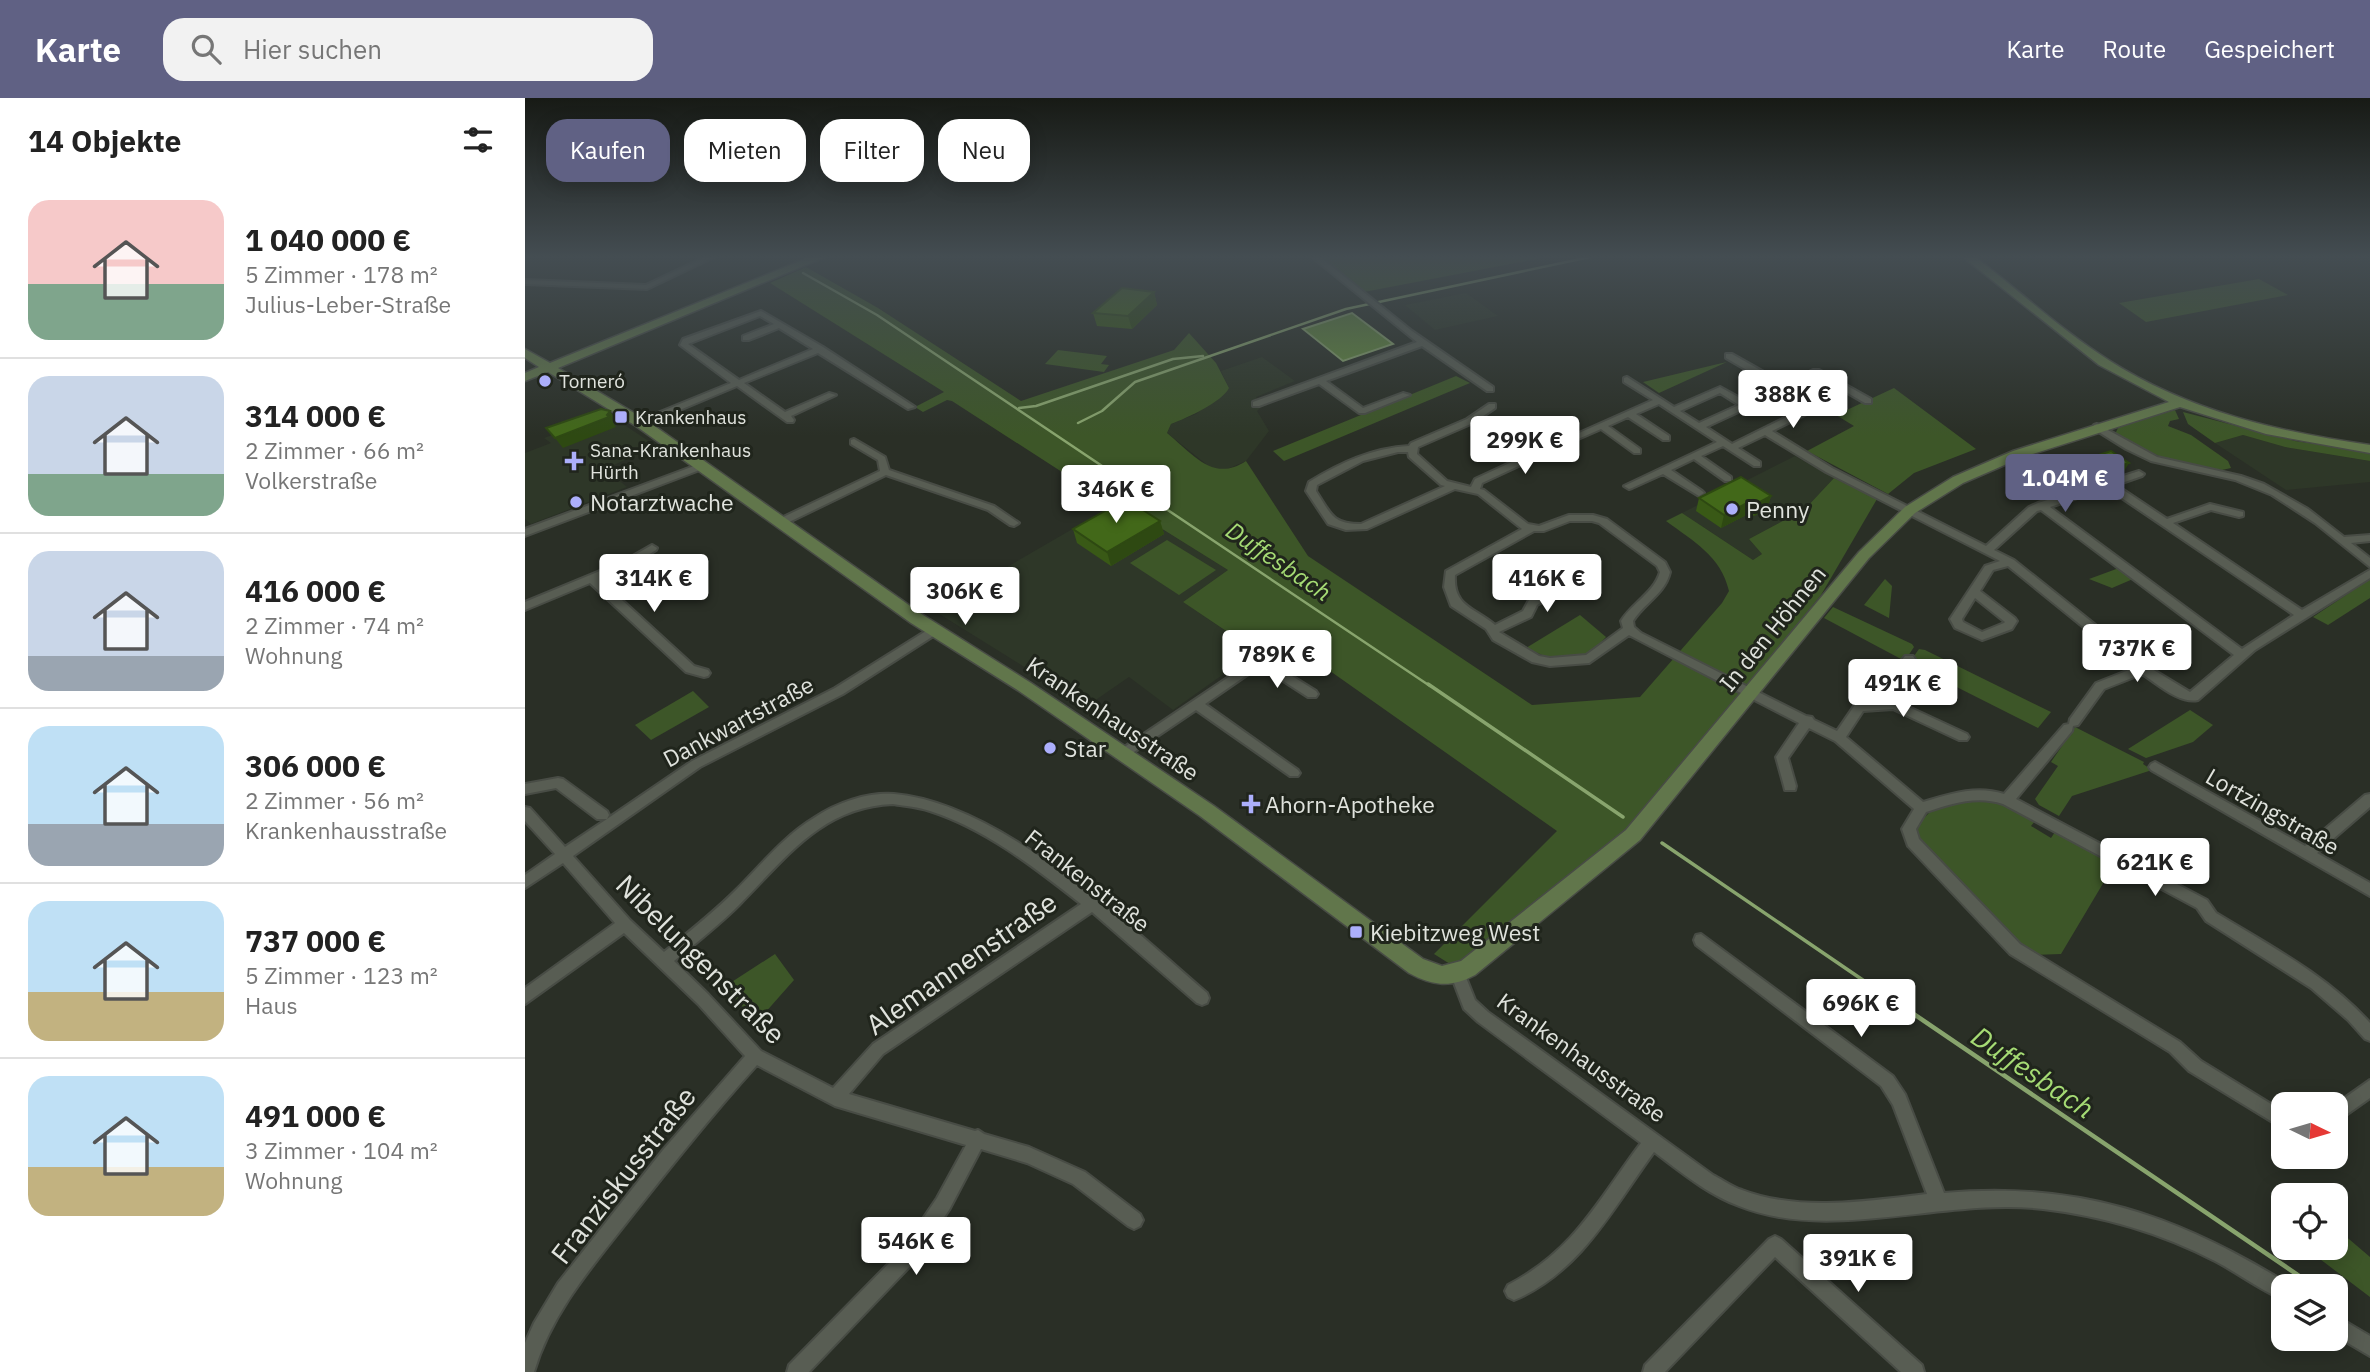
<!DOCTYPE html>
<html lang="de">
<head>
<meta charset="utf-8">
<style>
  :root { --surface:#fff; --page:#f2f2f2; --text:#222; --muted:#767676; --line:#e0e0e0; --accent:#606184 }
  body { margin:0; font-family:"IBM Plex Sans",sans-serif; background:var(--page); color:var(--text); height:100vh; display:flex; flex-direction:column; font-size:26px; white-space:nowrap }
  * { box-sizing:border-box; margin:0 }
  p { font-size:23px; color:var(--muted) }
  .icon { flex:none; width:38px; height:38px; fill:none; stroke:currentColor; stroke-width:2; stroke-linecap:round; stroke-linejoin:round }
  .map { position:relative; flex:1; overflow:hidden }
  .panel { display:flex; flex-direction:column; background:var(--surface); width:525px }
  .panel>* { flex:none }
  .guide { position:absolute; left:21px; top:21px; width:665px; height:63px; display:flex; gap:14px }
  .needle { width:46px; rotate:95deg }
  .controls { position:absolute; left:1746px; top:994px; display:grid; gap:14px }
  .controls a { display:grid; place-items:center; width:77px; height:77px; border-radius:14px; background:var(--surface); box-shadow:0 4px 18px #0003; font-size:35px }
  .price { position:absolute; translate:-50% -60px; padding:0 16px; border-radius:7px; background:#fff; color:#222; font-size:23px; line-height:46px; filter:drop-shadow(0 2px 4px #0008) }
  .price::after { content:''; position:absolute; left:50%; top:42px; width:21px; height:16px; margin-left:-10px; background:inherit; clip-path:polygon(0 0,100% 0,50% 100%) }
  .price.on { background:var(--accent); color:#fff }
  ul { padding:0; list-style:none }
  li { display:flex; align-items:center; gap:21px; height:175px; padding:0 28px }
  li+li { border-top:2px solid var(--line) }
  li span { display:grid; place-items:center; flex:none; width:196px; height:140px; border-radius:21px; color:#555 }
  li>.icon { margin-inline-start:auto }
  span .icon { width:84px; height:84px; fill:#fffc; stroke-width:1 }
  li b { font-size:30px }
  h2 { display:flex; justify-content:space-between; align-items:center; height:84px; padding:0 28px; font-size:30px }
  .chip { padding:0 24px; border-radius:21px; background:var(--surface); box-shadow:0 4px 18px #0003; font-size:24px; line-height:63px }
  .chip.on { background:var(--accent); color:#fff }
  header { display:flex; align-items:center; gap:42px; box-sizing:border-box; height:98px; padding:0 35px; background:var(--accent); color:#fff }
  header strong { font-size:33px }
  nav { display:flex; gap:38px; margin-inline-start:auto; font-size:24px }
  .search { width:490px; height:63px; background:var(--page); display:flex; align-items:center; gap:18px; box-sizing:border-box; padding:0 24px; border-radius:21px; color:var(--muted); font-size:26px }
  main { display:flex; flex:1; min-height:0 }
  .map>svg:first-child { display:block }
</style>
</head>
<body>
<header>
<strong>Karte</strong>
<div class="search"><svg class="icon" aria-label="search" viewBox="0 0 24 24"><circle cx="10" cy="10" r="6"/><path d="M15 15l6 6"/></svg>Hier suchen</div>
<nav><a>Karte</a><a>Route</a><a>Gespeichert</a></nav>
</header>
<main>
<section class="panel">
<h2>14 Objekte<svg class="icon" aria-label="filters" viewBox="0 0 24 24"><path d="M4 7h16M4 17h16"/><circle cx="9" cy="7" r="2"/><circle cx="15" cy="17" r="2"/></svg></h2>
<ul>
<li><span style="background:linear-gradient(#f6c9c9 60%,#7fa58c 0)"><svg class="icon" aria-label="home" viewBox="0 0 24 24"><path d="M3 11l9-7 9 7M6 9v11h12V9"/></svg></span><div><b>1 040 000 €</b><p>5 Zimmer · 178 m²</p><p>Julius-Leber-Straße</p></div></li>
<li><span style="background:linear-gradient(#c9d6e8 70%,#7fa58c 0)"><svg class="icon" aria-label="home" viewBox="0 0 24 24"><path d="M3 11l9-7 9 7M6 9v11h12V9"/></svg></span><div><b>314 000 €</b><p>2 Zimmer · 66 m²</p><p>Volkerstraße</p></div></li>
<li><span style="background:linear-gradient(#c9d6e8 75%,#9aa5b1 0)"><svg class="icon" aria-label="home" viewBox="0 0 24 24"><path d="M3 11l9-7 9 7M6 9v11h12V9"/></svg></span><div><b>416 000 €</b><p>2 Zimmer · 74 m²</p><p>Wohnung</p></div></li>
<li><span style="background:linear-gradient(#bfe0f5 70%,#9aa5b1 0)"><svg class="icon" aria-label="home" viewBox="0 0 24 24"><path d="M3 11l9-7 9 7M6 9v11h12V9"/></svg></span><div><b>306 000 €</b><p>2 Zimmer · 56 m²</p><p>Krankenhausstraße</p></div></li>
<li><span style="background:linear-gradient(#bfe0f5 65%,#c2b280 0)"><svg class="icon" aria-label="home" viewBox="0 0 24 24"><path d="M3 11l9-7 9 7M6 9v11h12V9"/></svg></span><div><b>737 000 €</b><p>5 Zimmer · 123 m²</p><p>Haus</p></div></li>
<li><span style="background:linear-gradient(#bfe0f5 65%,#c2b280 0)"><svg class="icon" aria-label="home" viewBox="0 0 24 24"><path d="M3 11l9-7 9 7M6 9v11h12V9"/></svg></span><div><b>491 000 €</b><p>3 Zimmer · 104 m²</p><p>Wohnung</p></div></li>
</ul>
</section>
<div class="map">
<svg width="1845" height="1274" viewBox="0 0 1845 1274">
  <rect width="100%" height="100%" fill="#2a2f26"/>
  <g fill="#2e3728">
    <polygon points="941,195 973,218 910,232 880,207"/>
    <polygon points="737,259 770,283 731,299 736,309 732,313 744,333 721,363 700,372 686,370 642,335 646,326 671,316 704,290 696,273"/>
    <polygon points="83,316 131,348 80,371 102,389 6,426 0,421 0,355 26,345 19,340"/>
    <polygon points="1718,337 1760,349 1845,363 1845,384 1761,392 1690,345"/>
    <polygon points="1270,358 1309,380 1280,411 1224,441 1237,456 1228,462 1157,415"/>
    <polygon points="594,404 703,472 658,504 731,553 648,612 604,579 562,608 408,512"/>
  </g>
  <g fill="#3d5628">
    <polygon points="796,159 1022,159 839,194"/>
    <path d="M281 169 353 210 496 303 649 252 664 235 691 265 704 290C697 304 662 320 646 326L642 335C668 356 688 385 721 363L783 458 1007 607 1115 599 1197 505 1204 493C1196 458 1168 443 1141 423L1157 415 1228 462 1237 456 1224 441 1280 411 1309 380 1352 401 1296 497 1114 722 943 861 925 866 909 856 1032 733 754 537 731 553 658 504 703 472 594 404 588 407 427 303 422 302 398 314 390 309 419 294 245 185Z"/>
    <polygon points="1734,181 1763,197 1621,224 1594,205"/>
    <polygon points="533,252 582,258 576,266 584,267 579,274 520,266"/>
    <polygon points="1202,264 1134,295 1118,284 1193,266"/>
    <polygon points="931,278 945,285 759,363 748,353"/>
    <polygon points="1369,290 1451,351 1389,375 1363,396 1282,353 1329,328 1311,317"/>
    <polygon points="1650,312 1654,321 1645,323 1643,328 1666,337 1703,363 1706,370 1697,372 1644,363 1590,336 1594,328"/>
    <polygon points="1658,314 1770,343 1845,354 1845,363 1760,349 1718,337 1690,345 1663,326"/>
    <polygon points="642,442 691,472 654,497 605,465"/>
    <polygon points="1594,470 1608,481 1587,490 1564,481"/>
    <polygon points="1360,481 1367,488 1364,520 1339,507"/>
    <polygon points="1845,481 1845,500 1803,527 1788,519"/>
    <polygon points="1308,509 1387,546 1389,549 1381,561 1376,561 1299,520"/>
    <polygon points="1055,517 1081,539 1065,556 1024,560 1001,550"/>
    <polygon points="1394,551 1400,552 1526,614 1513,630 1384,565"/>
    <polygon points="168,593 184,609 126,642 110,627"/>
    <polygon points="1665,612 1688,627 1668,644 1621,660 1603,651"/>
    <polygon points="1550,629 1619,664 1618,666 1627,672 1547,698 1534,718 1514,707 1510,701 1533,668 1526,664"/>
    <polygon points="1448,699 1466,699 1510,723 1506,728 1526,740 1530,734 1589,767 1536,856 1507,857 1478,834 1477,827 1393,745 1390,729 1407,712"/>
    <polygon points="250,856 269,882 232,924 199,889"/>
    <polygon points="1811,1130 1845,1159 1845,1199 1787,1155 1789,1150 1811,1150"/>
  </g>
  <polygon fill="#62893d" stroke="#88a46d" stroke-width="2" points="827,215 868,246 818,263 778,231"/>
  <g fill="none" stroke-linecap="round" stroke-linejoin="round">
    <g stroke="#88a46d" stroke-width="2.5">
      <polyline points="278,175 352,217 905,588"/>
      <polyline points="494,310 511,308 648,261 678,258"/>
      <polyline points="553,325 577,313 610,284 821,211 1065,159"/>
    </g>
    <g stroke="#88a46d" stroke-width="3.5">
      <polyline points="903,586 1098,719"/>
      <polyline points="1137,745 1351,891"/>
    </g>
    <polyline stroke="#88a46d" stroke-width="4.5" points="1349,889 1789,1188"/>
    <g stroke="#484c45" stroke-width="4">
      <g id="street">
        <polygon points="180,159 189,159 122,191 0,186 0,182 121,187"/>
        <polygon points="787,159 795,159 887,233 968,289 968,293 962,293 897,248 801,283 838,310 878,295 885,297 840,315 834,315 794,286 734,308 728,308 728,304 892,244"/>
        <path d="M236 213 298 249 390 309 383 311 293 255 219 285 260 314 304 295 311 297 266 318 269 322 268 324H262L212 288 119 327H113V323L206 285 155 247 158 241ZM235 218 249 226 218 238V242H224L254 230 288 251 214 282 163 246Z"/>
        <path d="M1201 256H1207L1260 286 1288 272H1294L1346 301V305H1340L1291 277 1266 290 1294 306V310L1247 333 1307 370 1461 448 1504 409 1513 405 1614 373 1619 376 1617 378 1591 387 1642 421 1685 406 1718 414V418L1714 419 1686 412 1648 425 1777 512 1845 472V480L1730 552 1673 602C1654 606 1633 586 1617 576L1579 591 1553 627 1548 628 1547 633 1491 701 1682 802 1691 815C1745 848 1802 877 1845 925V943L1840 941 1823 922 1786 890 1681 823 1672 810 1478 706C1451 697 1426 706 1401 714L1391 731 1394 741 1495 846 1655 944 1676 963 1759 1014V1031L1664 973 1645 954 1485 856 1383 748 1377 731 1389 711 1310 643 1284 630 1263 660 1271 688 1270 692H1260L1259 688 1251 659 1274 625 1104 537 1064 565 1025 568 1007 564 968 542 961 531 926 508 919 489 921 473 997 431 953 396 930 391 842 431 821 432 803 426 781 393 784 384C815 365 847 350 884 348L886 345 942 321 964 306H970V310L948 325 893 349 892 356 922 383 946 389 950 381 1026 346H1032V350L957 385 955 391 959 392 1003 426 1014 428 1044 417H1068L1082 421 1140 464 1145 474C1140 496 1119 505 1108 523L1109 529 1116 535 1281 618 1287 619 1289 622 1312 633 1345 585 1349 584 1358 586 1380 558H1388L1390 561 1388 564 1365 594 1361 595 1352 593 1344 604 1361 603 1362 598H1370L1373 604 1442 636 1444 639 1442 642H1434L1368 611 1338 613 1321 639 1398 704C1425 696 1451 687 1479 696L1539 627 1544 626 1545 621 1571 585 1609 570 1483 468 1468 472 1455 493 1490 520 1492 523 1487 531 1457 542 1430 530 1425 521 1460 468 1475 463 1301 374 1240 337 1213 350 1235 364V368H1229L1198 348 1176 358 1206 379V383H1200L1169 361 1146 372 1177 393 1179 395 1174 398 1138 376 1107 390 1104 391 1099 388 1192 344 1134 306 1111 316 1144 338V342H1138L1103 319 1083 328 1115 351V355H1109L1076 331 1044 345H1038L1036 343 1128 302 1099 284V280L1102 279 1149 309 1195 289 1224 305V309L1181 329 1207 346 1284 308 1201 260ZM1195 295 1214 307 1174 325 1155 313ZM873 354H883L884 359 916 387 920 388 836 426C807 426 806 416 791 393L792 387 838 363ZM1582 390 1769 517 1717 551 1525 409ZM1516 412 1709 557 1665 594 1622 568 1489 462 1469 452 1512 413ZM1045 423H1067L1074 425 1132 468 1135 474C1129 495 1107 505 1096 523L1098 530 1061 557 1025 560 1014 558 974 534 1006 519 1012 507 1062 479 1063 477 1062 475H1054L1004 502 998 513 970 527C949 509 928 509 930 477L1009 433H1019ZM1450 500 1480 524 1479 525 1457 534 1438 524 1437 521Z"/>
        <polygon points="1572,326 1632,359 1716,378 1739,386 1783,411 1819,439 1845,437 1845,443 1826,445 1845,460 1845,469 1790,425 1747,397 1710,382 1626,363 1601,351 1569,331 1569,327"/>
        <polygon points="329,341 360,359 364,372 469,408 494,425 489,428 485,427 463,412 361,377 260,426 252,426 252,422 355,373 353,362 326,346 326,342"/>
        <polygon points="177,365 180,366 180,370 0,438 0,431"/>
        <polygon points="127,447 132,450 131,452 107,467 74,481 169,568 183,572 185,575 183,578 179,579 161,574 65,485 0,512 0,504 99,463"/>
        <path d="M409 528 413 529 415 532 413 535 318 596 175 669 48 758 105 822 139 854C164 834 189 814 211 792 236 767 259 738 289 720 311 705 342 694 369 696 476 705 603 827 682 895L684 900 682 905 677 907 672 905 567 814 358 956 324 996 450 1033 453 1032 459 1036 504 1049 560 1074 615 1116 618 1122 615 1128 609 1131 603 1128 548 1086 502 1065 456 1051 424 1112 388 1165 284 1274H262L264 1267 376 1153 412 1100 441 1047 310 1008 232 967C186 1018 144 1071 102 1124 65 1171 26 1216 9 1274H0V1245L9 1225 33 1185 138 1052 220 958 173 906 99 835 0 906V890L90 825 38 765 0 790V777L30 756 0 723V709L5 710 40 749 82 721H72L31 690 0 696V686L33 680 38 681 82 713 84 717 82 721 167 663 310 590ZM368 706C380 708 394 709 405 713 461 731 510 770 556 806L348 946 308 990 236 953 183 896 149 863C171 845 194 827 214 807 261 760 296 709 368 706Z"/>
        <polygon points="735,558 791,593 793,596 791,599 783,599 735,568 680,606 773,672 775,675 773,678 765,678 671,612 600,660 592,660 590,657 592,654"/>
        <polygon points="1630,664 1780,748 1840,697 1845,696 1845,709 1792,755 1845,785 1845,798 1626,672 1624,669 1626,666"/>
        <path d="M1176 836 1368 978 1380 996 1419 1095C1553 1083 1652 1117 1765 1187L1766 1188H1759V1202C1735 1192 1713 1175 1690 1163 1636 1135 1578 1118 1518 1111 1421 1099 1306 1145 1214 1108 1182 1096 1156 1074 1129 1054 1088 1110 1056 1174 989 1202L983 1199 980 1193 983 1187C1050 1152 1073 1102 1116 1045L953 924 939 911 926 877 928 872 933 870 938 872 950 902 963 914 1188 1077C1198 1082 1207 1089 1217 1092 1275 1114 1343 1103 1402 1096L1368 1007 1356 988 1171 847 1169 842 1171 837Z"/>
        <polygon points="1845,982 1845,1000 1811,1024 1811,1006"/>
        <polygon points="1250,1138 1256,1141 1397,1267 1399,1274 1376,1274 1250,1159 1140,1274 1118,1274 1120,1267 1244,1141"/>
        <polygon points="1811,1218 1845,1238 1845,1258 1811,1238"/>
      </g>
    </g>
    <g stroke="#484c45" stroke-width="3">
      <path id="secondary" d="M285 159H300L33 270 121 322 398 517 506 585 689 708 898 861 917 868 936 863 1101 732 1334 454 1380 409 1428 379 1488 353 1644 304 1574 267 1438 159H1450C1495 193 1537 233 1585 263 1664 313 1753 334 1845 347V355L1741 336 1655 309 1498 359 1438 385 1390 415 1344 460 1115 742 950 877C926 890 908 888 884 875L675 718 494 593 386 525 111 328 23 274 0 283V275L14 269 0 260V251L25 265Z"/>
    </g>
    <use href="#street" fill="#585d53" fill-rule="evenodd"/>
    <use href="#secondary" fill="#61764b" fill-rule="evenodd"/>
  </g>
  <g fill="#395916">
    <polygon points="629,194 632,207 607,231 572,228 568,215"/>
    <polygon points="1554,363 1598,375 1566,385 1548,373"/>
    <polygon points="1246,398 1242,411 1229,418 1225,415 1196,430 1171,413 1174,400"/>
    <polygon points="635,423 639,436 586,468 552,445 548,431"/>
  </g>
  <g fill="#2e4912">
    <polygon points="629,194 632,207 607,231 603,218"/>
    <polygon points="85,313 92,323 89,326 91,329 38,350 30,340 82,317"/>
    <polygon points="1604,365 1598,375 1566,385 1571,375"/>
    <polygon points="1246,398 1242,411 1229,418 1233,405"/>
    <polygon points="1228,402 1225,415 1196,430 1199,417"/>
    <polygon points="635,423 639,436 586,468 582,454"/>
  </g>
  <g fill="#426819" stroke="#2e4912" stroke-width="2">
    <polygon points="597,190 629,194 603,218 568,215"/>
    <polygon points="76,311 85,313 82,317 84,319 30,340 21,330"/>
    <polygon points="1586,353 1604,365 1571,375 1554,363"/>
    <polygon points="1216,379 1246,398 1233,405 1228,402 1199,417 1174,400"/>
    <polygon points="601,401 635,423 582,454 548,431"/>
  </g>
  <linearGradient id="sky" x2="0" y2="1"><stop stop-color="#171a15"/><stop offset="0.47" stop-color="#444d52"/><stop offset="1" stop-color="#444d52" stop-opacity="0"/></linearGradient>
  <rect width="1845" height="338" fill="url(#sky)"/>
  <g fill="#acaffb" stroke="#20251c" stroke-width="2.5">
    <circle cx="20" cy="283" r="7"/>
    <rect x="89" y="312" width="14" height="14" rx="3.5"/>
    <path d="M45.5 352.5h7v7h7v7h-7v7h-7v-7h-7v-7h7z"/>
    <circle cx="51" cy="404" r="7"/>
    <circle cx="1207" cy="411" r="7"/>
    <circle cx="525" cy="650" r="7"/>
    <path d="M722.5 695.5h7v7h7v7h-7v7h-7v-7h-7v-7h7z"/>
    <rect x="824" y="827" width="14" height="14" rx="3.5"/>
  </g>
  <g text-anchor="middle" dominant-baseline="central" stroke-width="6" stroke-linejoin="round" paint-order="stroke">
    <g font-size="19" fill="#e0e3dd" stroke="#20251c" text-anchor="start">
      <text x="34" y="283">Torneró</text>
      <text x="110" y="319">Krankenhaus</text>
      <text x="65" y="352">Sana-Krankenhaus<tspan x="65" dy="22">Hürth</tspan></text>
    </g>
    <g font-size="23" fill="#e0e3dd" stroke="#20251c" text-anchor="start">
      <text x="65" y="404">Notarztwache</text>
      <text x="1221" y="411">Penny</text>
      <text x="539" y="650">Star</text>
      <text x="740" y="706">Ahorn-Apotheke</text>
      <text x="845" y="834">Kiebitzweg West</text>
    </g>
    <g font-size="23" fill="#e0e3dd" stroke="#20251c">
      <text transform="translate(1247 530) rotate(-51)">In den Höhnen</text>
      <text transform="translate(588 620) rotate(34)">Krankenhausstraße</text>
      <text transform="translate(213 623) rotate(-28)">Dankwartstraße</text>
      <text transform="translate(1748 713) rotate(30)">Lortzingstraße</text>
      <text transform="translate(563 782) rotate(38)">Frankenstraße</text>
      <text transform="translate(1057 959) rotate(36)">Krankenhausstraße</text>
    </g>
    <g font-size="24" font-style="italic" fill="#a5db74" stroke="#20251c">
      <text transform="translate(754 463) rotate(34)">Duffesbach</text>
    </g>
    <g font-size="28" fill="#e0e3dd" stroke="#20251c">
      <text transform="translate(176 861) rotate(45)">Nibelungenstraße</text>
      <text transform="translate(436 865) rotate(-35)">Alemannenstraße</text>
      <text transform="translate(98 1077) rotate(-52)">Franziskusstraße</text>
    </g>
    <g font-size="28" font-style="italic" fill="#a5db74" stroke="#20251c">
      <text transform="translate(1508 974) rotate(34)">Duffesbach</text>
    </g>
  </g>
</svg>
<div class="controls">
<a><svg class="needle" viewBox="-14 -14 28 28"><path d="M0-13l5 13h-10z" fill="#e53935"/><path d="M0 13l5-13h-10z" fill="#767676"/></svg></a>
<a><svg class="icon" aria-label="locate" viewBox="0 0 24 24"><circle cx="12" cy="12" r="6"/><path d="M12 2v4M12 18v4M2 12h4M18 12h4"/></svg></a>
<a><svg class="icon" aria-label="layers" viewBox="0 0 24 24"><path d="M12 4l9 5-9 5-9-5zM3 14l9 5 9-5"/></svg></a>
</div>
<b class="price" style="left:1268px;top:332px">388K €</b>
<b class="price" style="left:1000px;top:378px">299K €</b>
<b class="price on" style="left:1540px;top:416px">1.04M €</b>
<b class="price" style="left:591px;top:427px">346K €</b>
<b class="price" style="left:129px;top:516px">314K €</b>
<b class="price" style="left:1022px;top:516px">416K €</b>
<b class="price" style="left:440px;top:529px">306K €</b>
<b class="price" style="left:1612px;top:586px">737K €</b>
<b class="price" style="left:752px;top:592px">789K €</b>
<b class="price" style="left:1378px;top:621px">491K €</b>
<b class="price" style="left:1630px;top:800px">621K €</b>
<b class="price" style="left:1336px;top:941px">696K €</b>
<b class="price" style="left:391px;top:1179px">546K €</b>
<b class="price" style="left:1333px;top:1196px">391K €</b>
<div class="guide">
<a class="chip on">Kaufen</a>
<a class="chip">Mieten</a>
<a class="chip">Filter</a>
<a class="chip">Neu</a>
</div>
</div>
</main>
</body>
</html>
